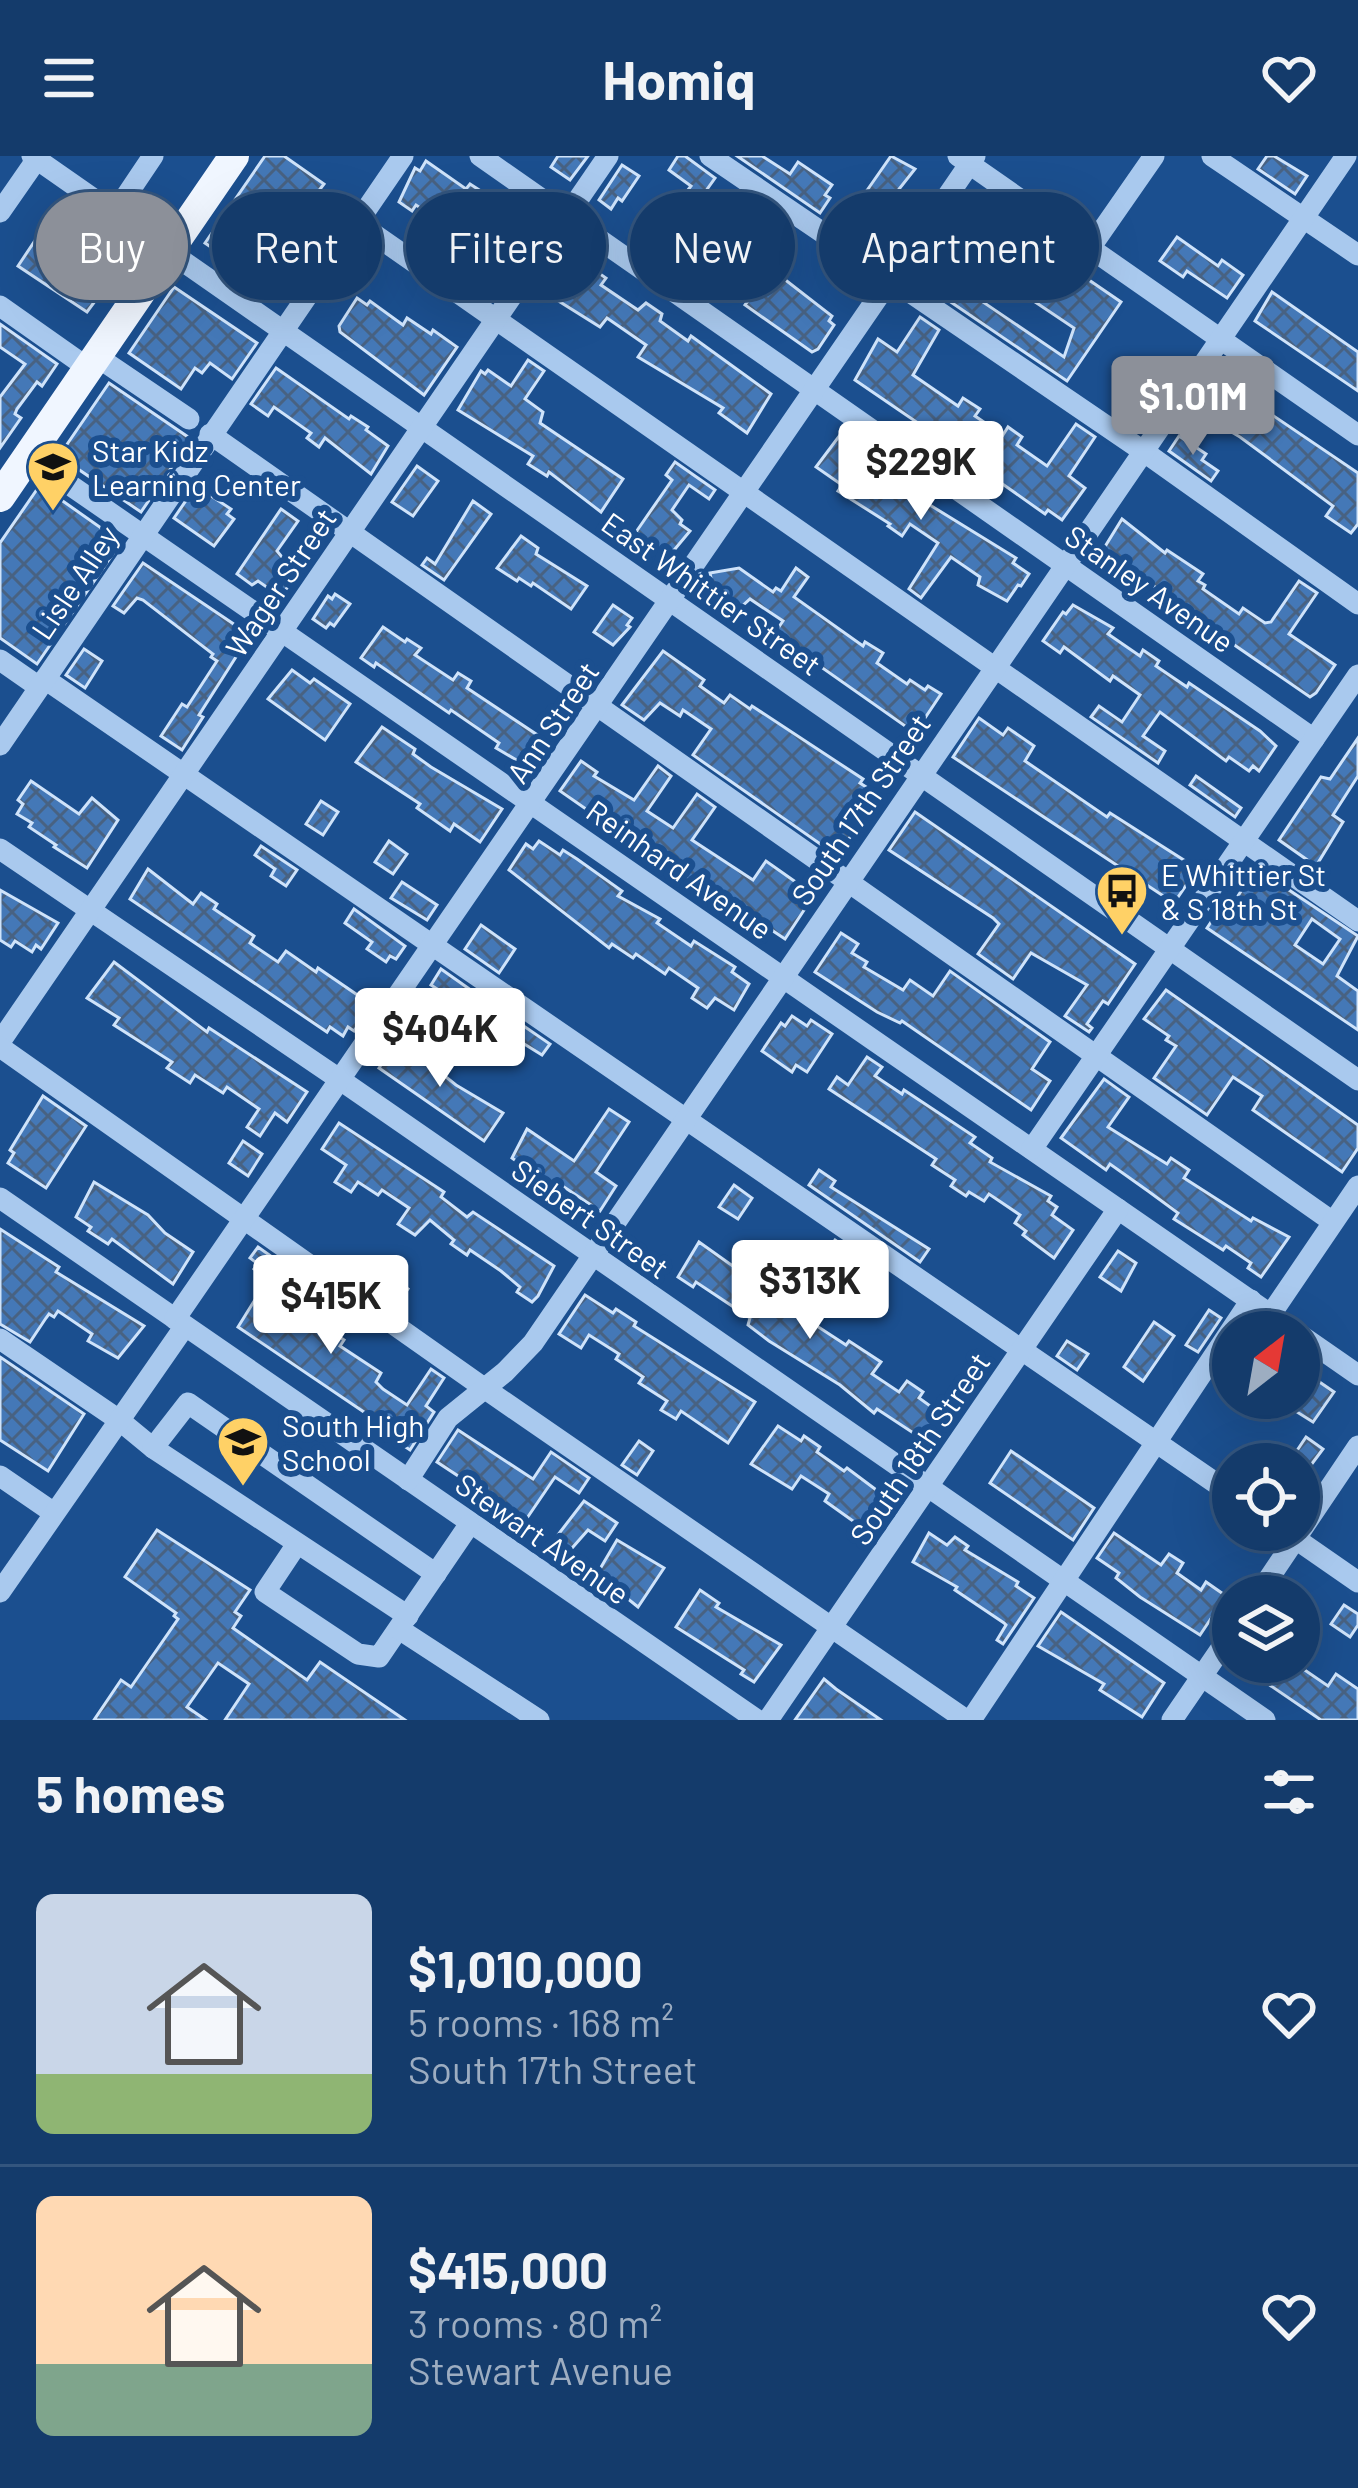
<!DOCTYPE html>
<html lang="en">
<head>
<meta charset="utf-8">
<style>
  :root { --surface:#143b6b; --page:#1d4271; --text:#f1f3f6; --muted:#9dadc1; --line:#33557e; --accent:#8c9099 }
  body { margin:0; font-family:Barlow,sans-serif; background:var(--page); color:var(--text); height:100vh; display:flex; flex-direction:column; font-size:45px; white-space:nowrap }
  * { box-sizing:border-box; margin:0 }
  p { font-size:39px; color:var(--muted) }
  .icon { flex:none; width:66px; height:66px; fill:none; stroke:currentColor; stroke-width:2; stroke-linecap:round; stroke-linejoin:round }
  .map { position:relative; height:1564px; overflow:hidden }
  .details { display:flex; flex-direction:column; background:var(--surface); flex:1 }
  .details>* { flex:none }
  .top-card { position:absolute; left:36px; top:36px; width:1287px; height:108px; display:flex; gap:24px }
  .needle { width:78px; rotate:31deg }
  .fabs { position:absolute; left:1212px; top:1155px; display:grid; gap:24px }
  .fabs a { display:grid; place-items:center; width:108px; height:108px; border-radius:50%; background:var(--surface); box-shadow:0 12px 48px #0002,0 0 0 3px var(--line); font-size:60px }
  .price { position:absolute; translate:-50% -102px; padding:0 27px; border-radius:12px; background:#fff; color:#222; font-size:39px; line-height:78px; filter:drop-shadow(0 3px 6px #0008) }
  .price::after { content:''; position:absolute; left:50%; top:72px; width:36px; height:27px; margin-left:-18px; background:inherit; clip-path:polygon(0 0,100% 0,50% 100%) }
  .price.active { background:var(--accent); color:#fff }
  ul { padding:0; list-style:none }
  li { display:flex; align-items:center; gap:36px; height:300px; padding:0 36px }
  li+li { border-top:3px solid var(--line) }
  li span { display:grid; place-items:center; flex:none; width:336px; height:240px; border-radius:18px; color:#555 }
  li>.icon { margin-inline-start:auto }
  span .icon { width:144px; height:144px; fill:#fffc; stroke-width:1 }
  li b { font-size:51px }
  h2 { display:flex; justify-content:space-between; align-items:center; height:144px; padding:0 36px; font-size:51px }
  .chip { padding:0 42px; border-radius:54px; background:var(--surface); box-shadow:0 12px 48px #0002,0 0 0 3px var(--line); font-size:42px; line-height:108px }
  .chip.active { background:var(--accent); color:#fff }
  header { display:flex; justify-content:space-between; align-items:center; height:156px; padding:0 36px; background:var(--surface); font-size:54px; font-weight:700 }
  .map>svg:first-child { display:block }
</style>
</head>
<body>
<header><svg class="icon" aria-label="menu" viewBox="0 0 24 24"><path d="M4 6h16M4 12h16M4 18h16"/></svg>Homiq<svg class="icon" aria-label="heart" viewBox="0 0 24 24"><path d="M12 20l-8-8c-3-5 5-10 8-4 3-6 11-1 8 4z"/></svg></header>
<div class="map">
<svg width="1358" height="1564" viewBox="0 0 1358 1564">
  <defs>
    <pattern id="building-cross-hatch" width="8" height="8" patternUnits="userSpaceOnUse" patternTransform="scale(3)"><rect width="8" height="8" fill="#4478b7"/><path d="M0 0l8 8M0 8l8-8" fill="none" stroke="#486282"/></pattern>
  </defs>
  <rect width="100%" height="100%" fill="#1b4f8f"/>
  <g fill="url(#building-cross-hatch)" stroke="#cfe3fa" stroke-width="3" fill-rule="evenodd">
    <polygon points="265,0 284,0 324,28 282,82 314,103 287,143 205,87"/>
    <polygon points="558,0 588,0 570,24 551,11"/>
    <polygon points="678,0 685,0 715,22 698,46 728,66 712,89 673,63 679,56 674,52 691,30 669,14"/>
    <polygon points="737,0 762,0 790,18 798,6 832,29 825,39 830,42 820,57"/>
    <polygon points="891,0 915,13 873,66 854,53"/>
    <polygon points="1267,0 1274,0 1307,20 1295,38 1258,13"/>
    <polygon points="426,5 466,33 470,28 487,39 505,53 502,59 521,72 499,104 463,81 470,70 441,51 434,61 416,49 412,55 399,46 415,12 420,15"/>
    <polygon points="622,9 639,20 622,45 618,42 611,53 599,44"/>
    <polygon points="989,57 1032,91 1035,87 1121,146 1067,225 914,121 924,106 1064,201 1074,172 962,97"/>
    <polygon points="38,80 61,95 55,105 101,137 87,156 18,110"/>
    <polygon points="1177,81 1218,110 1222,104 1243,119 1227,142 1187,115 1183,121 1160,105"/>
    <polygon points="724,93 764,121 770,112 832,160 829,165 834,169 818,193 812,196 745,149 750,142 709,114"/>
    <polygon points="564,101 586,116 590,111 606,122 601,129 638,154 646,147 662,158 660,165 688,185 691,180 771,238 747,277 719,257 723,252 638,201 646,189 607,162 600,171 541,134"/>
    <polygon points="174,131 257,187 232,223 210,207 202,217 195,212 181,233 129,197"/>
    <polygon points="1272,136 1358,196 1358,235 1255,165"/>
    <polygon points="357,142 367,149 370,145 403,169 407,162 431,178 433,174 457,191 424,239 340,176 339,170"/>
    <polygon points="920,161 939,174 913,219 958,250 963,242 980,253 975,260 1003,279 1008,271 1022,281 1017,289 1047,310 1076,268 1095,281 1069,320 1085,332 1062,364 1048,354 1045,358 994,322 992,325 933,285 937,280 855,224 878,183 897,196"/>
    <polygon points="0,168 57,208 42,230 37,226 17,253 15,258 21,262 0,292 0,241 25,208 0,191"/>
    <polygon points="528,204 544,215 525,243 543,256 540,267 623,323 601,356 549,316 547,320 528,308 533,300 458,254 481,215 485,218 488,214 511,230"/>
    <polygon points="276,212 349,263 351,260 368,271 366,274 388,290 371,318 325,282 319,291 307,282 311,277 274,251 268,260 251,248"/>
    <polygon points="1216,221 1358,317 1358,368 1351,377 1326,360 1333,350 1240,281 1199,257 1201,253 1197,250"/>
    <polygon points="109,227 191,283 141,356 59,300"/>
    <polygon points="840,279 857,290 855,297 927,342 925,346 1016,402 1013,407 1029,418 1021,430 1018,429 1007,445 978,429 980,421 951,401 921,442 909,433 938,387 910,368 902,380 888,370 890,368 838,335 842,329 816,311"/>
    <polygon points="1179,280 1206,298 1202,304 1218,315 1211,325 1169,295"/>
    <polygon points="675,306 715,334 709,343 689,329 672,354 682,364 680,368 690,375 670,399 636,376 672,324 666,319"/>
    <polygon points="417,310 438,325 413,360 392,346"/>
    <polygon points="40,329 121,386 37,508 0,482 0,387"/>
    <polygon points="196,330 231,353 227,358 234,363 214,390 174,362"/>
    <polygon points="473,345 491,358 444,424 422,409 427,402 435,408"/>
    <polygon points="281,353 298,365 277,395 296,418 281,441 258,425 252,429 237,418"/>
    <polygon points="1122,363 1165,397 1167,394 1203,418 1198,425 1205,429 1203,433 1239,458 1243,452 1265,467 1271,466 1299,425 1317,437 1289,478 1335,509 1316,537 1310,541 1169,444 1171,441 1101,397"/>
    <polygon points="521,380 538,392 536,398 587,430 571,453 533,427 531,430 519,422 517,425 497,412"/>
    <polygon points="143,407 250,479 199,559 203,561 182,594 161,580 182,548 187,551 217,505 211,501 213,498 143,444 137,442 124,457 113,450"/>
    <polygon points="739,412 773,436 776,432 781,435 796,412 808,421 794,441 863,490 865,486 883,497 877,507 907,528 910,524 925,534 928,530 941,538 915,577 774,478 783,465 750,443 741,451 720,436 714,437 710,417"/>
    <polygon points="335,438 350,448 334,470 330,467 326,472 313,463 328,440 332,443"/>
    <polygon points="613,449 632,462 627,469 630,471 613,489 594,476"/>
    <polygon points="1073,449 1113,472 1108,478 1140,500 1143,494 1159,505 1156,510 1187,531 1189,527 1260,575 1276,590 1259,615 1253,610 1249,615 1229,601 1226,605 1160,556 1143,580 1165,595 1158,607 1091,561 1099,550 1122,566 1140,539 1113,520 1110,525 1064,491 1060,497 1043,485 1063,456 1066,458"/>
    <polygon points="383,471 405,486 407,483 421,492 415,499 453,524 458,517 471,525 467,532 548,586 530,612 496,592 499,587 451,554 449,557 376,507 374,511 361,502"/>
    <polygon points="84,493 102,505 85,532 66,519"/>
    <polygon points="663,495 704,524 700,530 724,547 730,539 750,553 752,550 863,623 860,627 882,641 836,699 693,599 711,573 683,554 680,560 660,547 644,564 622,549"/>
    <polygon points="292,514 310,527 314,523 350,548 325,584 268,543"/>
    <polygon points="979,562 1003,579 1008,572 1034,590 1025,605 1107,661 1110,657 1190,708 1186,714 1193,719 1174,747 953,601"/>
    <polygon points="382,571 415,593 413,598 431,611 502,653 480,686 454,668 450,675 417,652 420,648 356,606"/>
    <polygon points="1358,582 1358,620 1333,659 1343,666 1316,710 1279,684 1321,621 1330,623"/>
    <polygon points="581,605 597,616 594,620 634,644 658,610 671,620 647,655 673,672 697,638 715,651 692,684 753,724 766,705 814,739 785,783 694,722 691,725 645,695 640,701 625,690 629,683 560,635"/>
    <polygon points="1196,620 1241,652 1235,661 1190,629"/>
    <polygon points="31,625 79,658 92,642 118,664 87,712 54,691 56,689 29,671 32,667 17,658 23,648 18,644"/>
    <polygon points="321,645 338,656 323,679 306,668"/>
    <polygon points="915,656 1135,808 1108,848 1103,845 1087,868 1092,872 1089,876 1065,860 1087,829 1031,797 1013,823 978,798 999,768 993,762 889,694"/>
    <polygon points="389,685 407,698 393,718 375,706"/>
    <polygon points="539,685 560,699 563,694 577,703 622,735 618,740 660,763 657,767 691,790 694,785 735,811 732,816 749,828 734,854 715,842 707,852 692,842 698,832 669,812 665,818 636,798 633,802 612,788 609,792 509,714 526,688 533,693"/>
    <polygon points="261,690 297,714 286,730 271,720 275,713 255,699"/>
    <path d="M1256 712 1358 780 1337 820 1358 835V874L1207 772 1227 742 1234 746ZM1312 763 1340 783 1323 808 1295 789Z"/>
    <polygon points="148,713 193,748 201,737 217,748 214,753 254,780 250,787 278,806 286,795 316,816 318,812 372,849 354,875 348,871 343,880 330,871 327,876 130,743"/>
    <polygon points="402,726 437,749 427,764 391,742"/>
    <polygon points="0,734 58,767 41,793 36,789 32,796 15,785 11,791 0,784"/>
    <polygon points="354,753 405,790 396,803 390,800 386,806 367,793 372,786 345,767"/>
    <polygon points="481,769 515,793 499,817 465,793"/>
    <polygon points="841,777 858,788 852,797 867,806 864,811 903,834 910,824 933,840 950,815 1050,886 1032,913 1050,925 1031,954 902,865 900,867 877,856 815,816"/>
    <polygon points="114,806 207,876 209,872 307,936 287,966 275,957 260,980 247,971 259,953 227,931 223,937 195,919 190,927 167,912 172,906 114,869 119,862 87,842"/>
    <polygon points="441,813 482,842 476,851 455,836 451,842 431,829"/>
    <polygon points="1166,834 1358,969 1358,992 1342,1016 1253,954 1262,940 1233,921 1207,959 1154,922 1176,890 1166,884 1169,880 1144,863"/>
    <polygon points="792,860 807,870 811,864 832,878 807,916 796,909 792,916 762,895 781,867 785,870"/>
    <polygon points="512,862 550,888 542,899 503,875"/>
    <polygon points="397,886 418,900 422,893 441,906 436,913 456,929 503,957 484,985 379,912"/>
    <polygon points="867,901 882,911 875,920 902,938 904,934 975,981 970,987 992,1002 990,1006 1051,1040 1048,1045 1057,1051 1052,1059 1073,1074 1054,1102 1023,1079 1026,1075 1015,1067 1020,1059 989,1038 984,1045 969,1036 966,1040 951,1030 955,1024 932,1009 936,1003 829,933 837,921 848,929"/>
    <polygon points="1104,923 1129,941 1108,971 1167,1008 1171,1002 1189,1014 1184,1022 1251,1065 1253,1062 1289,1081 1261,1121 1248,1112 1251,1107 1226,1090 1223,1094 1174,1063 1178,1057 1148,1035 1110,1008 1106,1014 1061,982"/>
    <polygon points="43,940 86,970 46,1032 8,1007 14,997 10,994"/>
    <polygon points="609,953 629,966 596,1016 616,1030 600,1055 558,1027 554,1032 512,1002 527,973 574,1005"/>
    <polygon points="339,967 444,1036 441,1041 467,1061 473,1056 554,1110 538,1140 532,1146 517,1136 520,1131 501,1115 470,1094 467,1099 451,1088 454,1084 430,1064 415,1079 398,1068 409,1052 382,1034 378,1039 358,1026 351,1036 335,1026 346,1009 322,993"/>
    <polygon points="243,985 262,998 248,1020 229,1007"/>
    <polygon points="819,1014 835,1025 831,1031 929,1093 920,1106 809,1029"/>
    <polygon points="94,1026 148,1059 165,1077 193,1096 173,1128 112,1083 108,1088 88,1075 91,1071 76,1061"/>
    <polygon points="734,1029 752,1042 738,1063 719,1051"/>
    <polygon points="0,1073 59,1111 56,1116 144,1170 118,1202 88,1185 92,1178 58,1155 54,1161 49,1158 46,1162 30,1186 0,1168"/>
    <polygon points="835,1084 880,1115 872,1127 828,1094"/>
    <polygon points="699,1086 744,1118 750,1109 768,1121 760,1133 846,1189 849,1185 881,1206 872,1218 899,1236 907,1225 923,1236 919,1242 944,1260 927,1286 877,1253 874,1257 840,1229 769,1185 748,1169 750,1162 696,1126 693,1131 678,1121"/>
    <polygon points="258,1091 296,1118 280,1141 344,1184 340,1190 381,1217 376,1226 383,1233 407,1249 431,1213 444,1222 426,1250 434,1256 410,1294 389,1280 392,1275 238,1171 268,1123 254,1113 258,1108 250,1102"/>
    <polygon points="1118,1095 1136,1107 1121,1135 1100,1121"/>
    <polygon points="390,1121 408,1133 395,1151 378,1139"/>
    <polygon points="585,1139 613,1157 616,1153 636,1166 634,1170 755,1246 728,1287 681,1255 676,1263 661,1254 667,1245 639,1227 643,1221 616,1203 619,1198 589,1179 581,1192 559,1178"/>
    <polygon points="1209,1154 1221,1162 1198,1196 1186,1189"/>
    <polygon points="1154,1166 1174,1180 1143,1225 1124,1211"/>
    <polygon points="1067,1185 1088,1198 1077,1214 1057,1200"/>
    <polygon points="0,1201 84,1258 48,1315 0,1284"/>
    <polygon points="1299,1212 1334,1236 1313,1266 1297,1256"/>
    <polygon points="778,1270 801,1285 804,1280 820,1291 817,1296 844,1315 847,1312 887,1342 879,1355 875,1352 860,1370 825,1345 829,1338 801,1320 792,1333 751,1308"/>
    <polygon points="458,1274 533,1323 551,1296 589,1322 579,1337 555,1321 525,1365 501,1349 498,1354 482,1344 484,1337 437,1306"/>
    <polygon points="1306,1281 1323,1293 1299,1325 1299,1308 1288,1308"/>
    <polygon points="639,1285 653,1295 637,1319 622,1309"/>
    <polygon points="1011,1295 1094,1352 1073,1384 990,1327"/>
    <polygon points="584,1345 617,1367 605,1385 588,1374 565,1400 552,1392 554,1384"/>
    <polygon points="157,1374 250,1434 235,1456 241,1460 233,1472 307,1524 320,1506 405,1564 225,1564 249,1528 218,1507 187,1551 206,1564 94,1564 121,1524 131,1531 178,1463 174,1460 176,1457 125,1421"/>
    <polygon points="929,1377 947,1389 955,1381 968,1390 965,1394 1018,1426 1016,1430 1034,1442 1003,1488 997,1484 1006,1469 1004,1467 955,1434 957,1431 913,1406"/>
    <polygon points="1114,1377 1161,1409 1169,1398 1183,1407 1177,1417 1201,1434 1206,1426 1226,1440 1200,1479 1140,1441 1116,1422 1119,1417 1097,1402"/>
    <polygon points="617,1384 664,1412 638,1451 597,1418"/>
    <polygon points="700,1434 719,1447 716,1451 781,1489 754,1526 741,1518 744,1514 676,1471"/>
    <polygon points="1344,1449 1358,1458 1358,1469 1350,1481 1331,1468"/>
    <polygon points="1061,1456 1164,1527 1142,1561 1100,1534 1104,1528 1038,1490"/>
    <polygon points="1236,1506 1293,1506 1328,1530 1336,1518 1358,1533 1358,1564 1321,1564"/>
    <polygon points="824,1523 836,1533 881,1564 795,1564"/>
  </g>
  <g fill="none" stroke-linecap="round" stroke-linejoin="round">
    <g stroke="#a9c9ee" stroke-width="21">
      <polyline points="32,0 1358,924"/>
      <polyline points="480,0 1314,583"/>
      <polyline points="710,0 1143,295 1358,448"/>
      <polyline points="958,0 1358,279"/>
      <polyline points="1212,0 1358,99"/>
      <polyline points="0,56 39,0"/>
      <polyline points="114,58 153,0"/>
      <polyline points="358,67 1358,765"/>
      <polyline points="1090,92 1154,0"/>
      <polyline points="0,150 88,212"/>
      <polyline points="96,200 189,263"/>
      <polyline points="210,278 1333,1066"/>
      <polyline points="28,300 1296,1176"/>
      <polyline points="0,504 39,531"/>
      <polyline points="45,523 1233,1339"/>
      <polyline points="0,589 403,0"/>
      <polyline points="0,693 342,925 1265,1564"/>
      <polyline points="0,886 608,0"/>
      <polyline points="0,891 484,1232 966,1564"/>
      <polyline points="1032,993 1358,519"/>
      <polyline points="0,1042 757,1564"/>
      <polyline points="1271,1158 1358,1030"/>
      <polyline points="175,1163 975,0"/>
      <polyline points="1299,1178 1358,1219"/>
      <polyline points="0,1183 119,1264 153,1292 408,1460"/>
      <polyline points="153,1292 188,1247 436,1418"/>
      <polyline points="0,1320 54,1357"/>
      <polyline points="408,1324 448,1262 505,1216 533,1187 1346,0"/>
      <polyline points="1283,1374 1358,1426"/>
      <polyline points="297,1388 265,1436 358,1498 379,1501 469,1369"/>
      <polyline points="0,1436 185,1170"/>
      <polyline points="1257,1440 1358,1290"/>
      <polyline points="399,1473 539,1564"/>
      <polyline points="768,1564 1118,1053"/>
      <polyline points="971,1564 1251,1144"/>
      <polyline points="1172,1564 1233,1475"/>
    </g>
    <polyline stroke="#f0f6ff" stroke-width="30" points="0,341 234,0"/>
  </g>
  <defs>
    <g id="school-pin" transform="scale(2.7)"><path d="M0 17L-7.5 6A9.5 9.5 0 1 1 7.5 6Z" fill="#ffd166" stroke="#1b4f8f"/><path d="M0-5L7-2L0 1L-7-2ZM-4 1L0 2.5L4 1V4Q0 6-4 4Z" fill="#111"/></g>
    <g id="bus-pin" transform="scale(2.7)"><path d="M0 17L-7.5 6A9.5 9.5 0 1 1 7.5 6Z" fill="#ffd166" stroke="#1b4f8f"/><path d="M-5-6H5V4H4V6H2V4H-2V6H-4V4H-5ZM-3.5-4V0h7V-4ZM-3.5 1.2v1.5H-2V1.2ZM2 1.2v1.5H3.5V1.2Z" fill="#111"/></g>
  </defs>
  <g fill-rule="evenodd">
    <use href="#school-pin" x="53" y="311"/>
    <use href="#bus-pin" x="1122" y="735"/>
    <use href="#school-pin" x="243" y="1286"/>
  </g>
  <g text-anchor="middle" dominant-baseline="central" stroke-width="12" stroke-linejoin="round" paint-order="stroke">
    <g font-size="30" fill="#fff" stroke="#1b4f8f" text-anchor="start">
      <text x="92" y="294">Star Kidz<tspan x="92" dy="34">Learning Center</tspan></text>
      <text x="1161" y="718">E Whittier St<tspan x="1161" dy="34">&amp; S 18th St</tspan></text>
      <text x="282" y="1269">South High<tspan x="282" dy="34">School</tspan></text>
    </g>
    <g font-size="30" fill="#fff" stroke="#1b4f8f">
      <text transform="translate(74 426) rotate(-56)">Lisle Alley</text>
      <text transform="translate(280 426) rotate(-56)">Wager Street</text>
      <text transform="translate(1150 432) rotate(35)">Stanley Avenue</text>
      <text transform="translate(712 437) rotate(35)">East Whittier Street</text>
      <text transform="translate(552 566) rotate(-56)">Ann Street</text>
      <text transform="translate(860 653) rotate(-56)">South 17th Street</text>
      <text transform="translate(680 713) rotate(35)">Reinhard Avenue</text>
      <text transform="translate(591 1062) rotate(35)">Siebert Street</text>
      <text transform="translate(919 1292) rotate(-56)">South 18th Street</text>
      <text transform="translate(543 1382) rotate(35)">Stewart Avenue</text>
    </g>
  </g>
</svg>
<div class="fabs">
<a><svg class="needle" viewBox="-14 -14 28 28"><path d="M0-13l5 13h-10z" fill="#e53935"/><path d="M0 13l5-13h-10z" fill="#9dadc1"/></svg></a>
<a><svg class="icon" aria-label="locate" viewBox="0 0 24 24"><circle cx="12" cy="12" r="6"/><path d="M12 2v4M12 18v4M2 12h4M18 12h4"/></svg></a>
<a><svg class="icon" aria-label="layers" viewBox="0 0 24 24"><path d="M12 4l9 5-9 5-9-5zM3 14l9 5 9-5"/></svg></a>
</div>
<b class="price active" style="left:1193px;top:302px">$1.01M</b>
<b class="price" style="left:921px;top:367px">$229K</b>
<b class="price" style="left:440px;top:934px">$404K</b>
<b class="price" style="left:810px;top:1186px">$313K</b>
<b class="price" style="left:331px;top:1201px">$415K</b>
<div class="top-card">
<a class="chip active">Buy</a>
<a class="chip">Rent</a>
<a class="chip">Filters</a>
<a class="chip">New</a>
<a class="chip">Apartment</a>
</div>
</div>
<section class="details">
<h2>5 homes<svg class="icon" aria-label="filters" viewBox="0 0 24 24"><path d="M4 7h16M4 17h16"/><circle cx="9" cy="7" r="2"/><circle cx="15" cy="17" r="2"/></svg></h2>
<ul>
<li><span style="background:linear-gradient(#c9d6e8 75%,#8fb573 0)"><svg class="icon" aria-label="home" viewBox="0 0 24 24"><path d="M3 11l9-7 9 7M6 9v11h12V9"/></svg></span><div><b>$1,010,000</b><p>5 rooms · 168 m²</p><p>South 17th Street</p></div><svg class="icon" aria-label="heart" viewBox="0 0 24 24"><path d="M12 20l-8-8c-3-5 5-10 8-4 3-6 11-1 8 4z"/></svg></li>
<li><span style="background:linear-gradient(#ffd9b3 70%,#7fa58c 0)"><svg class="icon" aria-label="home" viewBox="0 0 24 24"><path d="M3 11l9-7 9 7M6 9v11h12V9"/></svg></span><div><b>$415,000</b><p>3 rooms · 80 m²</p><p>Stewart Avenue</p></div><svg class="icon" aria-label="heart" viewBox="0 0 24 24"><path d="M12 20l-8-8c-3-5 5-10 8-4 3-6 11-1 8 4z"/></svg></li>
</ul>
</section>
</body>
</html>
